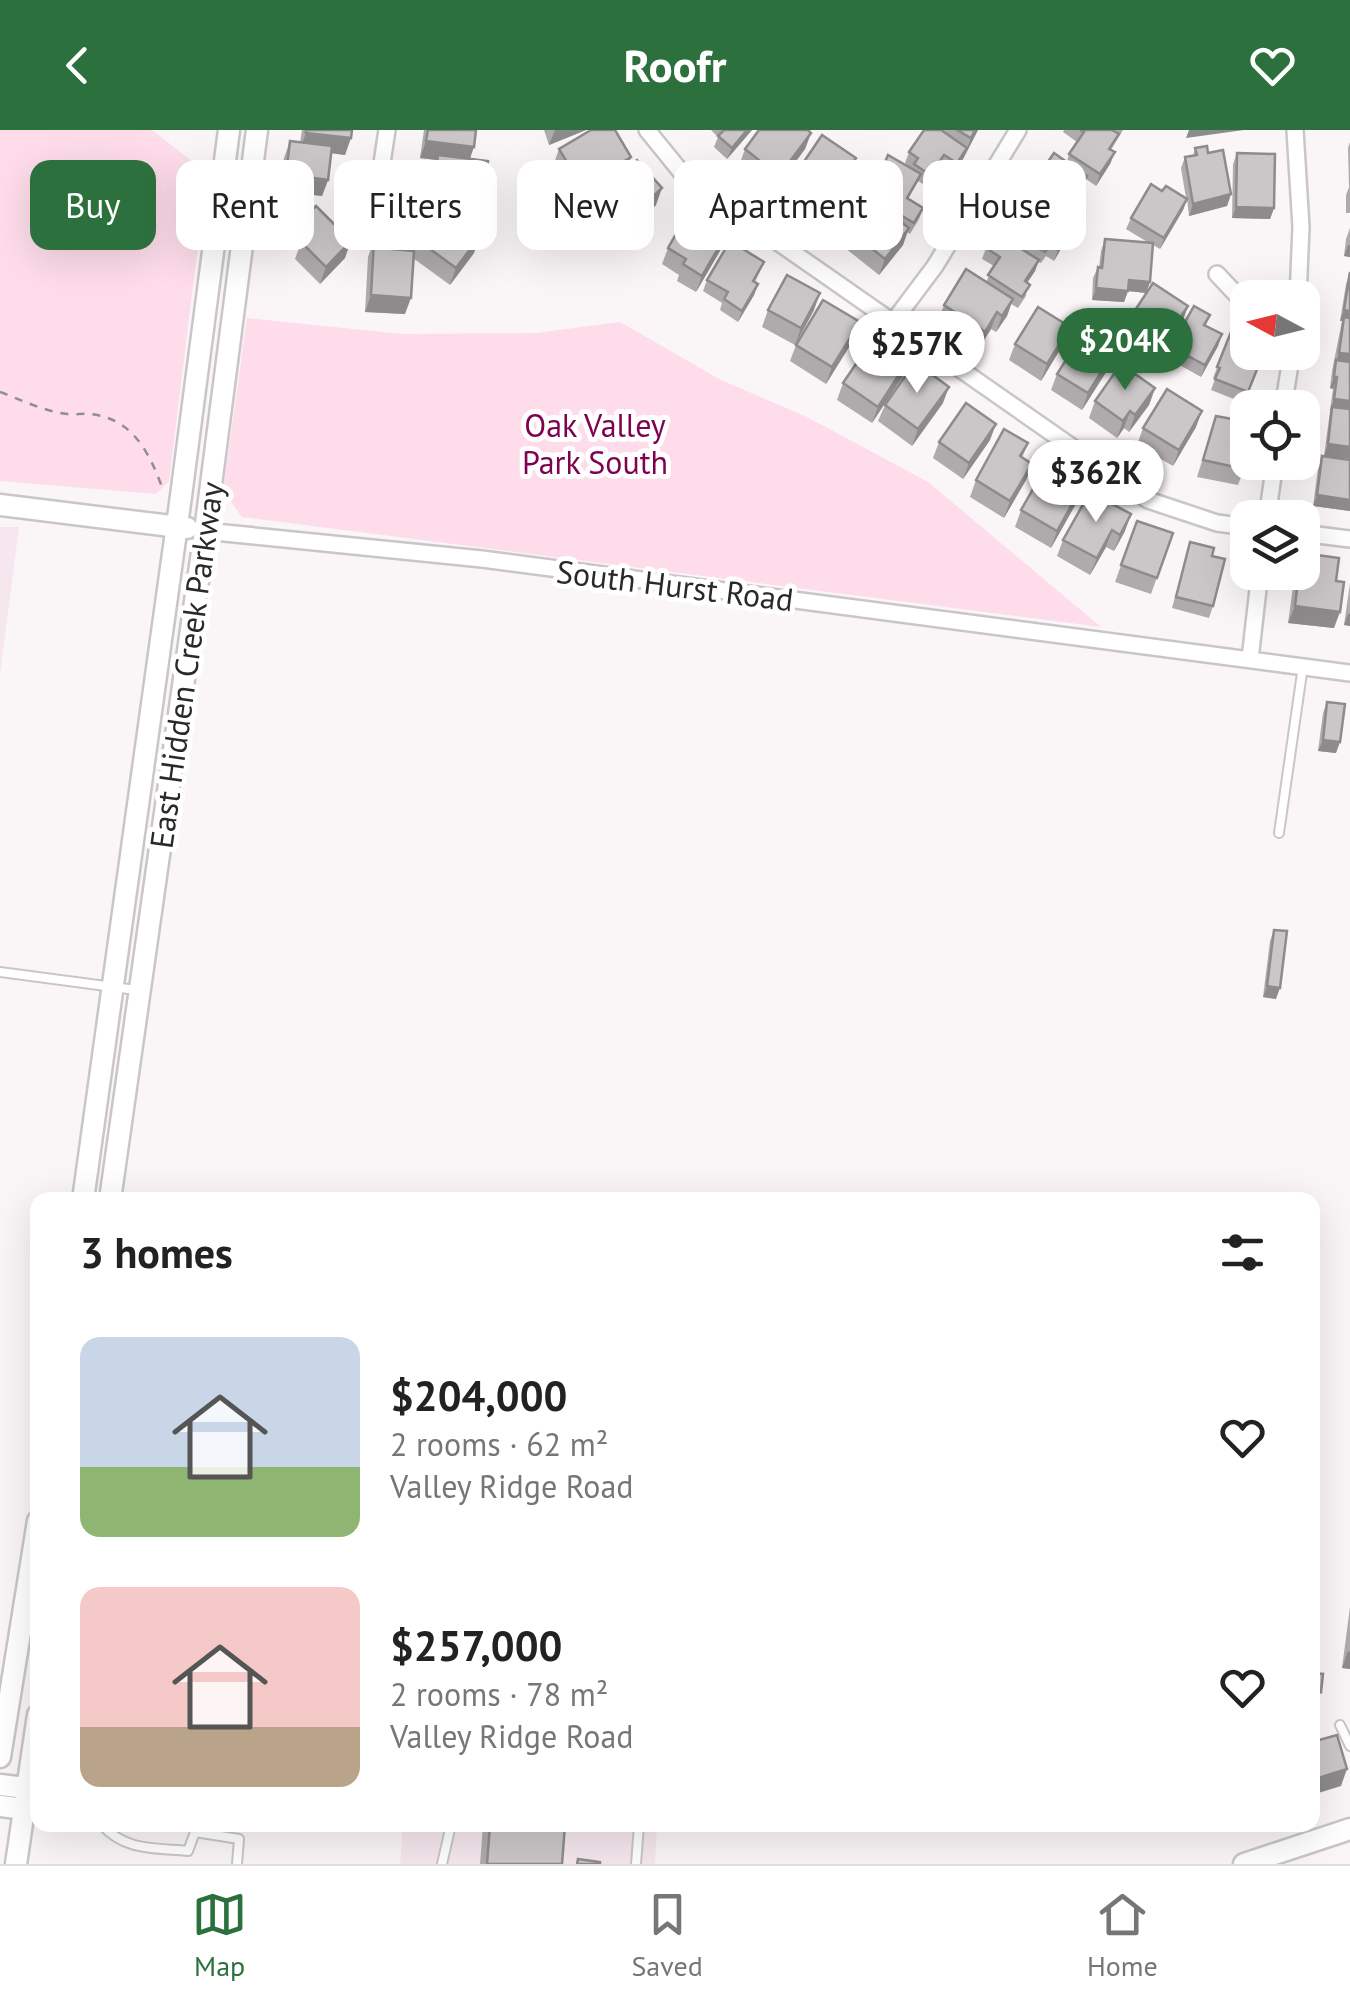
<!DOCTYPE html>
<html lang="en">
<head>
<meta charset="utf-8">
<style>
  :root { --surface:#fff; --page:#f2f2f2; --text:#222; --muted:#767676; --line:#e0e0e0; --accent:#2c713d }
  body { margin:0; font-family:"PT Sans",sans-serif; background:var(--page); color:var(--text); height:100vh; display:flex; flex-direction:column; font-size:38px; white-space:nowrap }
  * { box-sizing:border-box; margin:0 }
  p { font-size:32px; color:var(--muted) }
  .icon { flex:none; width:55px; height:55px; fill:none; stroke:currentColor; stroke-width:2; stroke-linecap:round; stroke-linejoin:round }
  .map { position:relative; flex:1; overflow:hidden }
  .panel { position:absolute; left:30px; top:1062px; width:1290px; height:640px; display:flex; flex-direction:column; background:var(--surface); border-radius:20px; box-shadow:0 10px 40px #0002 }
  .panel>* { flex:none }
  .banner { position:absolute; left:30px; top:30px; width:1290px; height:90px; display:flex; gap:20px }
  .needle { width:65px; rotate:277deg }
  .controls { position:absolute; left:1230px; top:150px; display:grid; gap:20px }
  .controls a { display:grid; place-items:center; width:90px; height:90px; border-radius:20px; background:var(--surface); box-shadow:0 10px 40px #0002; font-size:50px }
  .price { position:absolute; translate:-50% -85px; padding:0 22px; border-radius:35px; background:#fff; color:#222; font-size:32px; line-height:65px; filter:drop-shadow(0 2px 5px #0008) }
  .price::after { content:''; position:absolute; left:50%; top:60px; width:30px; height:22px; margin-left:-15px; background:inherit; clip-path:polygon(0 0,100% 0,50% 100%) }
  .price.current { background:var(--accent); color:#fff }
  ul { padding:0; list-style:none }
  li { display:flex; align-items:center; gap:30px; height:250px; padding:0 50px }
  li span { display:grid; place-items:center; flex:none; width:280px; height:200px; border-radius:20px; color:#555 }
  li>.icon { margin-inline-start:auto }
  span .icon { width:120px; height:120px; fill:#fffc; stroke-width:1 }
  li b { font-size:42px }
  h2 { display:flex; justify-content:space-between; align-items:center; height:120px; padding:0 50px; font-size:42px }
  .tag { padding:0 35px; border-radius:20px; background:var(--surface); box-shadow:0 10px 40px #0002; font-size:35px; line-height:90px }
  .tag.current { background:var(--accent); color:#fff }
  header { display:flex; justify-content:space-between; align-items:center; height:130px; padding:0 50px; background:var(--accent); color:#fff; font-size:45px; font-weight:700 }
  .menu { display:flex; justify-content:space-around; align-items:center; height:140px; border-top:2px solid var(--line); background:var(--surface); font-size:28px; color:var(--muted) }
  .menu a { display:grid; justify-items:center; gap:5px }
  .menu .current { color:var(--accent) }
  .map>svg:first-child { display:block }
</style>
</head>
<body>
<header><svg class="icon" aria-label="back" viewBox="0 0 24 24"><path d="M15 5l-7 7 7 7"/></svg>Roofr<svg class="icon" aria-label="heart" viewBox="0 0 24 24"><path d="M12 20l-8-8c-3-5 5-10 8-4 3-6 11-1 8 4z"/></svg></header>
<div class="map">
<svg width="1350" height="1734" viewBox="0 0 1350 1734">
  <rect width="100%" height="100%" fill="#faf5f7"/>
  <g fill="#f5e7ed">
    <polygon points="0,397 19,397 0,544"/>
    <polygon points="403,1695 657,1695 655,1734 400,1734"/>
  </g>
  <g fill="#fedcea">
    <polygon points="0,0 152,0 207,43 169,351 156,364 0,351"/>
    <polygon points="247,188 402,204 536,203 620,192 721,250 807,287 928,352 1101,497 242,387 223,361"/>
  </g>
  <g fill="none" stroke-linecap="round" stroke-linejoin="round">
    <g stroke="#cac6c8" stroke-width="12">
      <g id="lane">
        <polyline points="1279,703 1303,536"/>
        <polyline points="0,842 136,860"/>
        <polyline points="1340,1595 1350,1616"/>
        <path d="M102 1695C125 1721 155 1718 188 1721L195 1702 239 1709 237 1734"/>
        <polyline points="442,1734 451,1695"/>
        <polyline points="636,1734 639,1695"/>
      </g>
    </g>
    <g stroke="#cac6c8" stroke-width="20">
      <g id="street">
        <polyline points="647,0 686,48 1148,370 1217,393 1248,397"/>
        <polyline points="1295,0 1301,97 1298,168"/>
        <polyline points="376,73 387,0"/>
        <polyline points="1217,144 1248,177"/>
        <polyline points="893,192 935,136 1018,0"/>
        <polyline points="1283,278 1292,222"/>
        <polyline points="1267,388 1275,332"/>
        <polyline points="205,401 482,429 1350,543"/>
        <polyline points="1302,403 1350,409"/>
        <polyline points="1250,529 1260,442"/>
      </g>
    </g>
    <g stroke="#cac6c8" stroke-width="25">
      <g id="secondary">
        <polyline points="0,375 187,398"/>
        <polyline points="83,1070 181,366 229,0"/>
        <polyline points="110,1070 205,401 257,0"/>
        <polyline points="0,1627 38,1391"/>
        <polyline points="0,1655 27,1658"/>
        <polyline points="0,1676 24,1679"/>
        <polyline points="16,1734 38,1585"/>
        <polyline points="1244,1734 1350,1699"/>
      </g>
    </g>
    <path stroke="#918e8f" stroke-width="2.5" stroke-dasharray="8 8" stroke-linecap="butt" d="M0 262C22 270 43 281 67 284 75 285 83 283 90 284 132 288 149 322 162 357"/>
    <use href="#lane" stroke="#fff" stroke-width="8"/>
    <use href="#street" stroke="#fff" stroke-width="15"/>
    <use href="#secondary" stroke="#fff" stroke-width="20"/>
  </g>
  <g fill="#afabad">
    <polygon points="302,0 352,0 345,25 331,23 328,50 322,66 280,61 284,28 290,11 300,13"/>
    <polygon points="424,0 476,0 470,29 484,70 478,87 449,84 474,123 450,155 413,128 405,184 365,182 368,127 374,110 392,119 410,120 415,108 442,78 444,62 430,60 432,42 437,30 420,28"/>
    <polygon points="544,0 586,0 549,15"/>
    <polygon points="711,0 752,0 727,29 714,17 718,7"/>
    <polygon points="924,0 978,0 963,29 953,45 940,36 926,56 918,51 908,69 923,78 919,89 910,104 907,102 903,115 879,145 840,114 846,98 869,67 912,39 905,33 909,22"/>
    <polygon points="1064,0 1123,0 1111,20 1115,22 1110,34 1096,56 1086,49 1083,58 1077,67 1075,80 1067,90 1073,94 1069,105 1054,131 1046,126 1041,133 1038,132 1035,141 1027,153 1026,166 1018,178 1011,174 1007,186 996,202 991,199 979,218 938,191 944,175 986,152 994,136 982,129 986,118 999,105 1002,97 1026,90 1037,73 1028,66 1032,55 1067,32 1069,24 1077,12 1063,2"/>
    <polygon points="811,3 805,19 773,62 739,36 745,19"/>
    <polygon points="1350,12 1350,83 1346,83 1346,65 1349,57 1348,18"/>
    <polygon points="1195,18 1208,23 1231,64 1227,76 1189,86 1187,69 1183,80 1160,119 1153,115 1150,152 1146,163 1128,161 1124,172 1092,170 1093,148 1098,137 1099,137 1101,121 1105,109 1149,113 1126,99 1131,88 1162,61 1186,68 1181,38 1185,27 1193,26"/>
    <polygon points="559,19 626,39 656,75 650,81 644,97 623,115 593,81 599,65 616,49 576,73 553,36"/>
    <polygon points="1237,23 1274,78 1270,89 1232,88 1233,34"/>
    <polygon points="850,44 819,90 785,67 791,51"/>
    <polygon points="302,90 345,128 320,154 295,129 301,112 296,107"/>
    <polygon points="1350,98 1350,127 1344,126 1346,109"/>
    <polygon points="724,114 696,162 677,151 679,145 662,134 668,118"/>
    <polygon points="764,132 755,152 758,154 754,165 738,192 720,180 722,173 703,161 707,150"/>
    <polygon points="1350,142 1350,329 1324,326 1333,259 1330,258 1332,241 1342,191 1340,191 1346,154"/>
    <polygon points="1188,176 1184,187 1162,219 1143,206 1139,212 1124,202 1128,191"/>
    <polygon points="768,180 814,180 795,215 762,197"/>
    <polygon points="1210,185 1206,195 1222,204 1218,216 1201,247 1167,228 1171,217"/>
    <polygon points="1070,197 1064,213 1041,251 1009,230 1015,214"/>
    <polygon points="1231,202 1264,222 1244,273 1211,260 1215,249 1213,248"/>
    <polygon points="854,209 826,254 790,231 796,215"/>
    <polygon points="909,229 903,246 872,293 837,270 843,253"/>
    <polygon points="1108,239 1082,280 1051,260 1057,244"/>
    <polygon points="1155,258 1149,275 1129,302 1124,298 1117,308 1089,288 1095,271"/>
    <polygon points="943,273 912,316 878,291 885,275"/>
    <polygon points="1216,286 1244,339 1238,355 1197,347"/>
    <polygon points="1196,297 1173,336 1137,315 1143,298"/>
    <polygon points="990,310 963,349 933,328 939,312"/>
    <polygon points="1028,313 1022,328 1032,334 1026,350 1004,388 970,367 976,350"/>
    <polygon points="1322,326 1350,330 1350,381 1313,376 1318,338"/>
    <polygon points="1090,362 1125,401 1114,421 1106,417 1090,445 1057,426 1063,410"/>
    <polygon points="1078,370 1051,418 1015,397 1021,380"/>
    <polygon points="1137,391 1173,403 1151,464 1115,452"/>
    <polygon points="1190,412 1212,426 1213,476 1209,488 1172,478"/>
    <polygon points="1295,442 1302,442 1336,451 1334,498 1288,493"/>
    <polygon points="1350,453 1350,496 1344,495"/>
    <polygon points="1327,572 1336,623 1318,621 1323,583"/>
    <polygon points="1274,800 1276,869 1263,867 1270,811"/>
    <polygon points="1350,1477 1350,1539 1342,1538"/>
    <polygon points="483,1695 565,1695 562,1734 480,1734"/>
  </g>
  <g fill="#8e8b8d">
    <polygon points="555,0 586,0 549,15"/>
    <polygon points="747,0 752,0 727,29 732,18"/>
    <polygon points="975,0 978,0 963,29 953,45 957,33 967,18"/>
    <polygon points="1189,0 1244,0 1186,8"/>
    <polygon points="306,3 351,8 345,25 300,19"/>
    <polygon points="811,3 805,19 773,62 779,46"/>
    <polygon points="426,11 474,17 468,34 438,25 437,30 420,28"/>
    <polygon points="1115,22 1110,34 1096,56 1100,44"/>
    <polygon points="944,25 940,36 926,56 930,45"/>
    <polygon points="631,27 625,44 576,73 582,57"/>
    <polygon points="856,28 850,44 819,90 826,73"/>
    <polygon points="436,43 450,45 444,62 430,60"/>
    <polygon points="286,44 328,50 322,66 280,61"/>
    <polygon points="1087,46 1083,58 1070,76 1074,65"/>
    <polygon points="662,58 656,75 650,81 644,97 623,115 630,99 645,74"/>
    <polygon points="1231,64 1227,76 1189,86 1193,74"/>
    <polygon points="448,66 484,70 478,87 442,83"/>
    <polygon points="1079,69 1075,80 1065,93 1070,82"/>
    <polygon points="1187,69 1183,80 1160,119 1164,108"/>
    <polygon points="1236,77 1274,78 1270,89 1232,88"/>
    <polygon points="1073,94 1069,105 1054,131 1058,120"/>
    <polygon points="730,98 724,114 696,162 702,146"/>
    <polygon points="909,98 903,115 879,145 885,129"/>
    <polygon points="480,106 474,123 450,155 456,138"/>
    <polygon points="351,111 345,128 320,154 326,137"/>
    <polygon points="1348,115 1350,115 1350,127 1344,126"/>
    <polygon points="1039,130 1035,141 1021,162 1025,151"/>
    <polygon points="1129,150 1150,152 1146,163 1128,161 1124,172 1092,170 1096,158"/>
    <polygon points="758,154 754,165 738,192 742,181"/>
    <polygon points="820,163 814,180 795,215 801,198"/>
    <polygon points="371,165 411,168 405,184 365,182"/>
    <polygon points="1013,169 1007,186 996,202 1002,186"/>
    <polygon points="1188,176 1184,187 1162,219 1166,208"/>
    <polygon points="1344,180 1350,181 1350,193 1344,187 1342,191 1340,191"/>
    <polygon points="997,182 991,199 979,218 985,202"/>
    <polygon points="860,192 854,209 826,254 832,237"/>
    <polygon points="1070,197 1064,213 1041,251 1047,234"/>
    <polygon points="1222,204 1218,216 1201,247 1205,235"/>
    <polygon points="1114,222 1108,239 1082,280 1088,263"/>
    <polygon points="1339,223 1350,224 1350,236 1335,234"/>
    <polygon points="909,229 903,246 872,293 878,277"/>
    <polygon points="1334,247 1337,247 1333,259 1330,258"/>
    <polygon points="949,257 943,273 912,316 918,299"/>
    <polygon points="1155,258 1149,275 1129,302 1135,285"/>
    <polygon points="1334,269 1350,271 1350,283 1330,280"/>
    <polygon points="1130,281 1124,298 1117,308 1123,291"/>
    <polygon points="1202,281 1196,297 1173,336 1179,320"/>
    <polygon points="996,294 990,310 963,349 969,333"/>
    <polygon points="1328,314 1350,317 1350,329 1324,326"/>
    <polygon points="1032,334 1026,350 1004,388 1010,371"/>
    <polygon points="1084,353 1078,370 1051,418 1057,401"/>
    <polygon points="1317,365 1350,370 1350,381 1313,376"/>
    <polygon points="1131,384 1125,401 1114,421 1120,405"/>
    <polygon points="1112,400 1106,417 1090,445 1097,428"/>
    <polygon points="1295,476 1340,482 1334,498 1288,493"/>
    <polygon points="1348,484 1350,484 1350,496 1344,495"/>
    <polygon points="1323,610 1340,612 1336,623 1318,621"/>
    <polygon points="1267,856 1280,858 1276,869 1263,867"/>
    <polygon points="1348,1521 1350,1522 1350,1539 1342,1538"/>
    <polygon points="1312,1561 1321,1562 1317,1573 1312,1573"/>
    <polygon points="1347,1639 1341,1656 1312,1665 1312,1650"/>
  </g>
  <g fill="#cbc7c9" stroke="#8e8b8d" stroke-width="2.5">
    <polygon points="306,0 352,0 351,8 306,3"/>
    <polygon points="428,0 476,0 474,17 426,11"/>
    <polygon points="591,0 615,0 631,27 582,57 559,19"/>
    <polygon points="724,0 747,0 732,18 718,6"/>
    <polygon points="759,0 808,0 811,3 779,46 745,19"/>
    <polygon points="924,0 941,0 967,18 957,33 944,25 930,45 914,34 918,28 909,22"/>
    <polygon points="957,0 975,0 971,8"/>
    <polygon points="1080,0 1112,0 1119,4 1109,19 1115,22 1100,44 1069,24 1084,2"/>
    <polygon points="822,5 856,28 826,73 791,51"/>
    <polygon points="290,11 332,16 328,50 286,44"/>
    <polygon points="1207,16 1208,23 1223,20 1231,64 1193,74 1185,27 1197,25 1195,18"/>
    <polygon points="1054,23 1087,46 1074,65 1079,69 1070,82 1032,55"/>
    <polygon points="1237,23 1275,24 1274,78 1236,77"/>
    <polygon points="438,25 488,31 484,70 448,66 450,45 436,43"/>
    <polygon points="888,25 921,44 907,68 923,78 914,93 870,67"/>
    <polygon points="637,30 662,58 645,74 650,80 630,99 599,65"/>
    <polygon points="1151,54 1162,61 1166,56 1187,69 1164,108 1131,88"/>
    <polygon points="869,67 909,98 885,129 846,98"/>
    <polygon points="1037,72 1073,94 1058,120 1050,115 1045,122 1002,97 1011,82 1026,90"/>
    <polygon points="316,76 351,111 326,137 301,112 312,100 302,90"/>
    <polygon points="439,76 480,106 456,138 415,108"/>
    <polygon points="692,76 730,98 702,146 683,134 686,129 668,118"/>
    <polygon points="996,103 1039,130 1025,151 1030,155 1022,167 988,145 1000,127 986,118"/>
    <polygon points="1105,109 1153,113 1150,152 1129,150 1128,161 1096,158 1098,137 1102,138"/>
    <polygon points="374,110 392,112 392,119 414,121 411,168 371,165"/>
    <polygon points="730,111 764,132 753,151 758,154 742,181 724,169 728,162 707,150"/>
    <polygon points="966,139 1013,169 1002,186 997,182 985,202 944,175"/>
    <polygon points="1350,142 1350,181 1344,180"/>
    <polygon points="787,145 820,163 801,198 768,180"/>
    <polygon points="1153,153 1188,176 1166,208 1147,195 1143,201 1128,191"/>
    <polygon points="823,170 860,192 832,237 796,215"/>
    <polygon points="1194,176 1210,185 1204,195 1222,204 1205,235 1171,217"/>
    <polygon points="1038,177 1070,197 1047,234 1015,214"/>
    <polygon points="1344,187 1350,188 1350,224 1339,223"/>
    <polygon points="1231,202 1248,209 1248,222 1264,222 1248,262 1215,249 1220,238 1217,237"/>
    <polygon points="1083,203 1114,222 1088,263 1057,244"/>
    <polygon points="875,206 909,229 878,277 843,253"/>
    <polygon points="1336,230 1350,232 1350,271 1334,269 1337,247 1334,247"/>
    <polygon points="915,232 949,257 918,299 885,275"/>
    <polygon points="1121,234 1155,258 1135,285 1130,281 1123,291 1095,271"/>
    <polygon points="1167,259 1202,281 1179,320 1143,298"/>
    <polygon points="966,273 996,294 969,333 939,312"/>
    <polygon points="1332,277 1350,279 1350,317 1328,314"/>
    <polygon points="1216,286 1248,292 1248,323 1244,339 1203,330"/>
    <polygon points="1004,299 1028,313 1020,326 1032,334 1010,371 976,350"/>
    <polygon points="1322,326 1350,330 1350,370 1317,365"/>
    <polygon points="1048,333 1084,353 1057,401 1021,380"/>
    <polygon points="1090,362 1131,384 1120,405 1112,400 1097,428 1063,410"/>
    <polygon points="1137,391 1173,403 1157,448 1121,435"/>
    <polygon points="1190,412 1214,418 1212,426 1225,429 1213,476 1176,467"/>
    <polygon points="1302,423 1339,428 1336,451 1344,452 1340,482 1295,476 1299,442 1302,442"/>
    <polygon points="1327,572 1345,574 1340,612 1323,610"/>
    <polygon points="1274,800 1287,801 1280,858 1267,856"/>
    <polygon points="1312,1543 1323,1544 1321,1562 1312,1561"/>
    <polygon points="1337,1605 1347,1639 1312,1650 1312,1612"/>
    <polygon points="490,1695 565,1695 562,1734 487,1734"/>
    <polygon points="578,1729 600,1732 600,1734 577,1734"/>
  </g>
  <g text-anchor="middle" dominant-baseline="central" stroke-width="10" stroke-linejoin="round" paint-order="stroke">
    <g font-size="32" fill="#7d034e" stroke="#fff">
      <text x="595" y="295">Oak Valley<tspan x="595" dy="37">Park South</tspan></text>
    </g>
    <g font-size="32" fill="#2a2929" stroke="#fff">
      <text transform="translate(675 455) rotate(7)">South Hurst Road</text>
      <text transform="translate(186 535) rotate(-82)">East Hidden Creek Parkway</text>
    </g>
  </g>
</svg>
<div class="controls">
<a><svg class="needle" viewBox="-14 -14 28 28"><path d="M0-13l5 13h-10z" fill="#e53935"/><path d="M0 13l5-13h-10z" fill="#767676"/></svg></a>
<a><svg class="icon" aria-label="locate" viewBox="0 0 24 24"><circle cx="12" cy="12" r="6"/><path d="M12 2v4M12 18v4M2 12h4M18 12h4"/></svg></a>
<a><svg class="icon" aria-label="layers" viewBox="0 0 24 24"><path d="M12 4l9 5-9 5-9-5zM3 14l9 5 9-5"/></svg></a>
</div>
<b class="price current" style="left:1125px;top:263px">$204K</b>
<b class="price" style="left:917px;top:266px">$257K</b>
<b class="price" style="left:1096px;top:395px">$362K</b>
<div class="banner">
<a class="tag current">Buy</a>
<a class="tag">Rent</a>
<a class="tag">Filters</a>
<a class="tag">New</a>
<a class="tag">Apartment</a>
<a class="tag">House</a>
</div>
<section class="panel">
<h2>3 homes<svg class="icon" aria-label="filters" viewBox="0 0 24 24"><path d="M4 7h16M4 17h16"/><circle cx="9" cy="7" r="2"/><circle cx="15" cy="17" r="2"/></svg></h2>
<ul>
<li><span style="background:linear-gradient(#c9d6e8 65%,#8fb573 0)"><svg class="icon" aria-label="home" viewBox="0 0 24 24"><path d="M3 11l9-7 9 7M6 9v11h12V9"/></svg></span><div><b>$204,000</b><p>2 rooms · 62 m²</p><p>Valley Ridge Road</p></div><svg class="icon" aria-label="heart" viewBox="0 0 24 24"><path d="M12 20l-8-8c-3-5 5-10 8-4 3-6 11-1 8 4z"/></svg></li>
<li><span style="background:linear-gradient(#f6c9c9 70%,#b9a48a 0)"><svg class="icon" aria-label="home" viewBox="0 0 24 24"><path d="M3 11l9-7 9 7M6 9v11h12V9"/></svg></span><div><b>$257,000</b><p>2 rooms · 78 m²</p><p>Valley Ridge Road</p></div><svg class="icon" aria-label="heart" viewBox="0 0 24 24"><path d="M12 20l-8-8c-3-5 5-10 8-4 3-6 11-1 8 4z"/></svg></li>
</ul>
</section>
</div>
<nav class="menu">
<a class="current"><svg class="icon" aria-label="map" viewBox="0 0 24 24"><path d="M3 6l6-2 6 2 6-2v14l-6 2-6-2-6 2zM9 4v14M15 6v14"/></svg>Map</a>
<a><svg class="icon" aria-label="saved" viewBox="0 0 24 24"><path d="M7 4h10v16l-5-4-5 4z"/></svg>Saved</a>
<a><svg class="icon" aria-label="home" viewBox="0 0 24 24"><path d="M3 11l9-7 9 7M6 9v11h12V9"/></svg>Home</a>
</nav>
</body>
</html>
